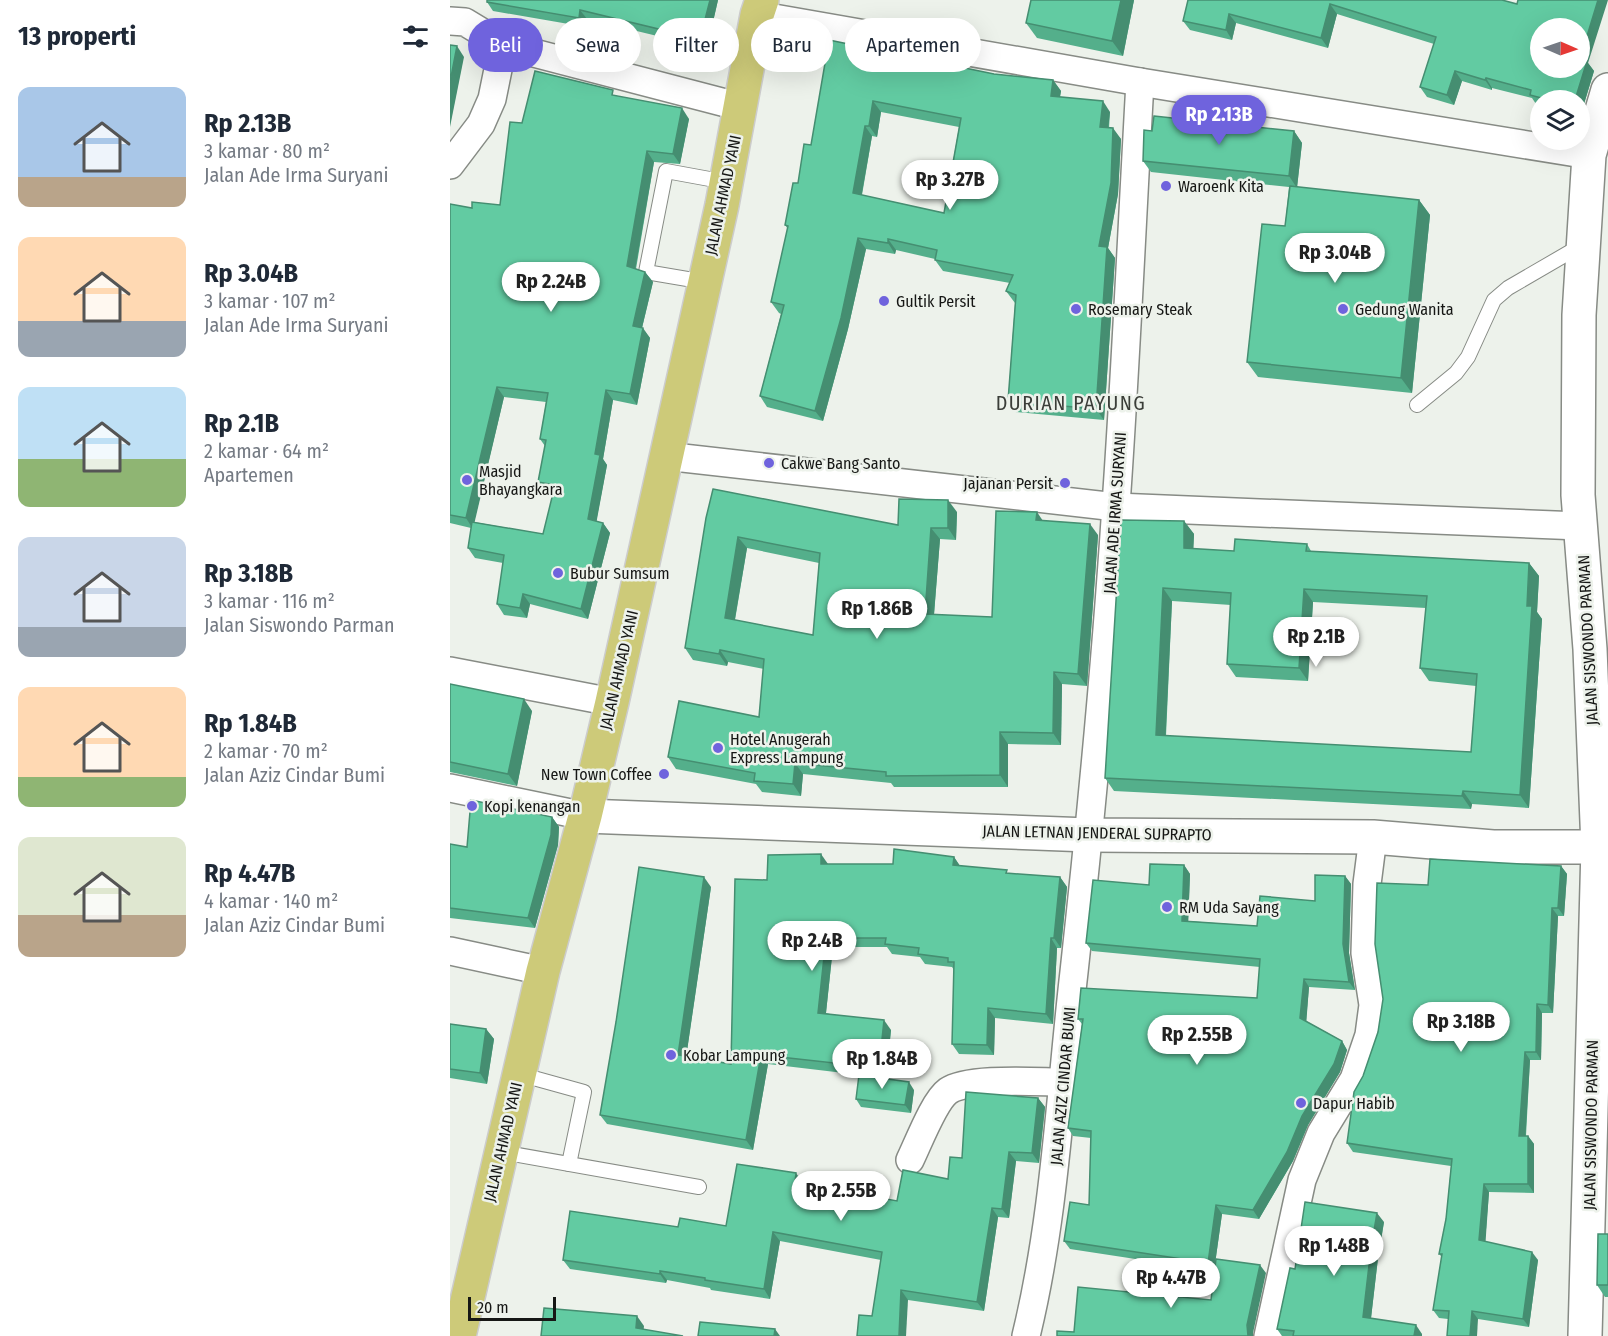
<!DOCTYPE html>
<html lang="id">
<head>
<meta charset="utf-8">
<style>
  :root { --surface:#fff; --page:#f6f6f7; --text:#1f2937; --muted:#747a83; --accent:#6f63dd }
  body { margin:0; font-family:"Fira Sans Condensed",sans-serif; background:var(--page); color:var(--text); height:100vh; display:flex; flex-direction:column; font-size:22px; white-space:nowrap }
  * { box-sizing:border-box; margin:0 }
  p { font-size:20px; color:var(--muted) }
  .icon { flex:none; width:33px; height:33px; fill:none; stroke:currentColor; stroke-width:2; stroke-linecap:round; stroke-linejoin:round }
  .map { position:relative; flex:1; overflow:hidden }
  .panel { display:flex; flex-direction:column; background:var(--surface); width:450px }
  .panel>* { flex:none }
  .guide { position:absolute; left:18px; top:18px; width:570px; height:54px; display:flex; gap:12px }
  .needle { width:39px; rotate:92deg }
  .buttons { position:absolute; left:1080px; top:18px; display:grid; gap:12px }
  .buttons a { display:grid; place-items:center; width:60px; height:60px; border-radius:50%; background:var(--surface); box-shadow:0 6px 24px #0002; font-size:30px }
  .scale { position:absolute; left:18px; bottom:15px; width:88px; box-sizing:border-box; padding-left:6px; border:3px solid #161715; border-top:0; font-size:16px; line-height:21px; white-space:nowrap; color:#161715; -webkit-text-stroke:4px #edf2eb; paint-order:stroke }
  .price { position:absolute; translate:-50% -51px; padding:0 14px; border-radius:21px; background:#fff; color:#222; font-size:20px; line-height:39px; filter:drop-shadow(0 2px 3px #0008) }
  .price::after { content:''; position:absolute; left:50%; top:36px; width:18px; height:14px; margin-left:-9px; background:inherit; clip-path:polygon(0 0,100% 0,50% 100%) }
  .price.on { background:var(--accent); color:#fff }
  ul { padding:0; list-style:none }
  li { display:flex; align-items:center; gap:18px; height:150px; padding:0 18px }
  li span { display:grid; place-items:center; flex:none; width:168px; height:120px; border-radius:12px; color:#555 }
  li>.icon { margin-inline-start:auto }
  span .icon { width:72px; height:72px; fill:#fffc; stroke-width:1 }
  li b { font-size:26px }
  h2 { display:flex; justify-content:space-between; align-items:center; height:72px; padding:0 18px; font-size:26px }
  .pill { padding:0 21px; border-radius:27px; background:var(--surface); box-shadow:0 6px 24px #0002; font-size:21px; line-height:54px }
  .pill.on { background:var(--accent); color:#fff }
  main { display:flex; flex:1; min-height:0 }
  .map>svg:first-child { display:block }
</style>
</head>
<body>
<main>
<section class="panel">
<h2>13 properti<svg class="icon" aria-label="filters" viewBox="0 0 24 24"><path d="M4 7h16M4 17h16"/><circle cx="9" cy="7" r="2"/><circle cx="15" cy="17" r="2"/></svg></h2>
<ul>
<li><span style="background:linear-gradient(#a9c7e8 75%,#b9a48a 0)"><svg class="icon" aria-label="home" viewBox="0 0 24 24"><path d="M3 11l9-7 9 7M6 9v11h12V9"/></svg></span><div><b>Rp 2.13B</b><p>3 kamar · 80 m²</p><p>Jalan Ade Irma Suryani</p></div></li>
<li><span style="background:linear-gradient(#ffd9b3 70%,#9aa5b1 0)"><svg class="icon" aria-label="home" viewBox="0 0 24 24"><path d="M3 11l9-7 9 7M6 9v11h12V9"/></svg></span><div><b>Rp 3.04B</b><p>3 kamar · 107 m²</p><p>Jalan Ade Irma Suryani</p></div></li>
<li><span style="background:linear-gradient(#bfe0f5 60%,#8fb573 0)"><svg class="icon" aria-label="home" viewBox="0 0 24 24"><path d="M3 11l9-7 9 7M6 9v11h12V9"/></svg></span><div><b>Rp 2.1B</b><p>2 kamar · 64 m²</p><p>Apartemen</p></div></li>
<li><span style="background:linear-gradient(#c9d6e8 75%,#9aa5b1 0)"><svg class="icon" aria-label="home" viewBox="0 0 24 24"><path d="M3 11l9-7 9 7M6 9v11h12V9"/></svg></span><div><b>Rp 3.18B</b><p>3 kamar · 116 m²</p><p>Jalan Siswondo Parman</p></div></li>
<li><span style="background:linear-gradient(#ffd9b3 75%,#8fb573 0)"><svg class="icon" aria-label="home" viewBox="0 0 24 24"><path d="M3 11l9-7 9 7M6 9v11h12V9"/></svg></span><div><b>Rp 1.84B</b><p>2 kamar · 70 m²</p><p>Jalan Aziz Cindar Bumi</p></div></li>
<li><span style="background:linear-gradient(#dfe7d0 65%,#b9a48a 0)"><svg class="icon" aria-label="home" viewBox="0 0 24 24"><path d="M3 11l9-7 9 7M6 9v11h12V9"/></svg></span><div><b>Rp 4.47B</b><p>4 kamar · 140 m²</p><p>Jalan Aziz Cindar Bumi</p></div></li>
</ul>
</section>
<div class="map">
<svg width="1158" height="1336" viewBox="0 0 1158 1336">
  <rect width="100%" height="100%" fill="#edf2eb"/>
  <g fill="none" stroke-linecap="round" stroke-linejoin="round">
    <g stroke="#878b85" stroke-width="16">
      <g id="service">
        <polyline points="255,282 196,272 216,171 276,182"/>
        <polyline points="967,405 1006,373 1018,357 1044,300 1058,288 1132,245"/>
        <polyline points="69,1074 134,1092 119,1164"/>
        <polyline points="51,1152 249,1187"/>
      </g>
    </g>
    <g stroke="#878b85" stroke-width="30">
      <g id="minor">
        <polyline points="307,15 690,82 1139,155"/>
        <polyline points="0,21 15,22 53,45 291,107"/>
        <polyline points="0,165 31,124 42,99 53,45"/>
        <polyline points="215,456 666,507 1130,526"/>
        <polyline points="0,671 162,702"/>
        <polyline points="0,788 135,816"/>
        <polyline points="0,951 93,971"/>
        <path d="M460 1160C468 1144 484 1101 498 1091 518 1077 587 1082 614 1082"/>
        <path d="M576 1336C605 1217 610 1094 624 972 641 817 656 661 666 505 676 364 682 223 690 82"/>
        <polyline points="818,1336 852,1180 871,1133 904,1079 919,1035 923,1005 915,953 917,884 923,837"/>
      </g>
    </g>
    <g stroke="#878b85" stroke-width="36">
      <g id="tertiary">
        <polyline points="135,816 639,835 923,837 1043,847 1158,847"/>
        <polyline points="1135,1336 1148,847 1140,649 1128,495 1129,315 1139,155 1158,90"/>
      </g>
    </g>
    <g stroke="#ccc" stroke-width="36">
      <polyline id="primary" points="9,1336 93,971 135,816 162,702 272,205 307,15 312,0"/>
    </g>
    <use href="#service" stroke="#fff" stroke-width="14"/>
    <use href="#minor" stroke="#fff" stroke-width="27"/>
    <use href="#tertiary" stroke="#fff" stroke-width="33"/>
    <use href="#primary" stroke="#cdca79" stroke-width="33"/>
  </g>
  <g fill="#54af8b" fill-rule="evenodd">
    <polygon points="37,0 268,0 257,48 137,19 136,27 43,11 37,2"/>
    <polygon points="684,0 673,56 587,38 576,23"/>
    <polygon points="738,0 1052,0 1138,63 1144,71 1130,117 1130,100 1090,100 1090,106 1086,104 1082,98 1042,88 1042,90 1012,81 1004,105 977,97 970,87 984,44 887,14 878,48 786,23 782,40 740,30 733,21"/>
    <path d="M379 40 544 74 603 80 611 91 610 97 660 112 659 128 671 139 668 194 658 248 665 258 654 420 565 412 558 401 565 303 556 291 560 283 493 271 485 260V259L446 250 445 254 416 249 398 329 373 421 317 407 310 396 331 314 329 313 321 302 338 229 335 225 348 183 361 145ZM431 112 509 127 494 213 412 195 422 136 427 137Z"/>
    <path d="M166 96 239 119 230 164 204 162 186 269 195 272 203 282 192 328 200 338 187 405 163 400 153 459 157 465 146 522 153 523 160 533 138 619 80 604 77 618 54 615 47 604 53 563 25 558 18 548 21 528 0 523V204L22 208 50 205 72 123ZM54 397 96 402 90 439 95 446 88 482 95 492 103 494 93 534 24 522Z"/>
    <polygon points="702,131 844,131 852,143 847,187 969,200 980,215 962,393 808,377 797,362 835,226 839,187 701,172 693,161"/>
    <path d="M507 512 506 540 490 539 484 615 542 617 592 520 648 535 637 686 612 684 611 745 558 744V787H444L441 783 353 774 351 796 312 792 306 784 226 769 218 757 309 717 314 669 278 662 277 666 243 660 235 648 256 518 448 525ZM297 548 369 563 363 635 285 620Z"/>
    <path d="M734 521 744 534 743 549 784 551 857 544 861 551 1079 563 1089 576 1087 612 1092 619 1079 808 1022 804 1021 809 664 791 655 778ZM722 601 781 605 777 664 786 677 858 681 863 602 976 608 970 668 979 681 1026 686 1021 752 716 736Z"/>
    <polygon points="0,684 82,711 67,786 0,772"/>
    <polygon points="102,817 109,827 108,845 85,928 0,918 0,844 17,847"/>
    <polygon points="504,857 510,866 559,874 610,877 617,887 611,948 607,948 603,1024 545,1018 544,1055 509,1054 502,1044 504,970 502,967 475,964 470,957 442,954 437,947 383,947 376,1013 441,1030 436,1078 318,1064 303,1150 157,1124 150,1115 261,887 236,1057 281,1064 317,880 378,864 443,864"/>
    <polygon points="734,865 740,874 738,921 807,926 865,901 895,876 901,884 899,953 905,990 859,987 856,1021 892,1041 897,1050 890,1072 858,1125 843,1161 809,1219 772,1214 764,1271 620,1249 614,1241 639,1205 641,1138 623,1136 618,1128 632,1024 628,1019 807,998 810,967 642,951 636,943 699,885"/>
    <polygon points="1111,866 1117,874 1114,916 1108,916 1103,1013 1092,1013 1091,1060 1080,1060 1076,1136 1078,1136 1084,1144 1084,1193 1039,1192 1035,1242 1088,1260 1079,1327 1028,1319 998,1319 989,1318 983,1310 992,1257 989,1254 996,1219 1001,1166 903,1152 897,1143 913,1076 978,885"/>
    <polygon points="0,1024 36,1029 44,1039 37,1084 0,1078"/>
    <polygon points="464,1090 461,1113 411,1107 406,1099"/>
    <polygon points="588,1098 595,1107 589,1163 566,1161 559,1218 548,1217 534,1311 458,1300 422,1316 431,1260 330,1241 320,1299 261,1290 260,1288 217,1280 216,1283 120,1269 113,1260 228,1227 276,1226 353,1183 447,1201 498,1179 512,1158"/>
    <polygon points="934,1222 928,1258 921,1318 972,1334 972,1336 832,1336 827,1329 845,1269"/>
    <polygon points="1158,1234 1158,1297 1155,1297 1147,1285"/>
  </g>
  <g fill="#458e71">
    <polygon points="260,0 268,0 257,48 250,39"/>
    <polygon points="671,0 684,0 673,56 662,41"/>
    <polygon points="1148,0 1158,0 1138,63 1144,71 1130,117 1130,100 1125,100 1130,59"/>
    <polygon points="880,4 887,14 878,48 871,38"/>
    <polygon points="130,10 137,19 136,27 129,18"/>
    <polygon points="779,14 786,23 782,40 776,30"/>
    <polygon points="7,46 14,57 0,127 0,82"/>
    <polygon points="1005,71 1012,81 1004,105 997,95"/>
    <polygon points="1036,78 1042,88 1042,90 1035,80"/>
    <polygon points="603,80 611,91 608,107 601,96"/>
    <polygon points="423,101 431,112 427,137 419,126"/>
    <polygon points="653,101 660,112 657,138 650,127"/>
    <polygon points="232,108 239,119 230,164 223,154"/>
    <polygon points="415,126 422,136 410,204 403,193"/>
    <polygon points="663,128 671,139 668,194 658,248 665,258 654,420 646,409 649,246"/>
    <polygon points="844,131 852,143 847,188 839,176"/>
    <polygon points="197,151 204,162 184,276 177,266"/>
    <polygon points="969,200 980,215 962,393 951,378"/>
    <polygon points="408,238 416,249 398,329 373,421 365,411"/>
    <polygon points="438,239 446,250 445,254 438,243"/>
    <polygon points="195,272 203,282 190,336 183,326"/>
    <polygon points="193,328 200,338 187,405 180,394"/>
    <polygon points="47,387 54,397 23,529 16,518"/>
    <polygon points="156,390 163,400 153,459 157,465 145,530 138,519 145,454"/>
    <polygon points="498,500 507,512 506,540 498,528"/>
    <polygon points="587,512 595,524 586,520"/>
    <polygon points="734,521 744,534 743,561 734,548"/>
    <polygon points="153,523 160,533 138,619 131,609"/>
    <polygon points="640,524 648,535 637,686 628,674"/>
    <polygon points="481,528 490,539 483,626 475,614"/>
    <polygon points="288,537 297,548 283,630 275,618"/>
    <polygon points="1079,563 1089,576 1087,612 1092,619 1079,808 1070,795"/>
    <polygon points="713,588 722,601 715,748 706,735"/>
    <polygon points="854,589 863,602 858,681 849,668"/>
    <polygon points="73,594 80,604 77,618 70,608"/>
    <polygon points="270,650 278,662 277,666 269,654"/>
    <polygon points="604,672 612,684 611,745 603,733"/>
    <polygon points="74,699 82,711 67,786 58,774"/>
    <polygon points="550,732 558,744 558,787 550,775"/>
    <polygon points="345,763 353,774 351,796 343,784"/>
    <polygon points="1013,791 1022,804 1021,809 1012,796"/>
    <polygon points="102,817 109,827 108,845 85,928 78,918"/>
    <polygon points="371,854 378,864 378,874 371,864"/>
    <polygon points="504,857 510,866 503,865"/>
    <polygon points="734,865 740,874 738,929 732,921"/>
    <polygon points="1111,866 1117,874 1114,916 1108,908"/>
    <polygon points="895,876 901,884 899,953 905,990 899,982 893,944"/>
    <polygon points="254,877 261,887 235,1065 228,1055"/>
    <polygon points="610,877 617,887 611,948 604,938"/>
    <polygon points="1102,908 1108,916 1103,1013 1098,1005"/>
    <polygon points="376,938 383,947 375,1022 368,1013"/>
    <polygon points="601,938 607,948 603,1024 596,1014"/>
    <polygon points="854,979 859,987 856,1026 850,1018"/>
    <polygon points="1087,1004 1092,1013 1091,1060 1086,1052"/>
    <polygon points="538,1008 545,1018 544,1055 537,1045"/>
    <polygon points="434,1020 441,1030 436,1078 429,1068"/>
    <polygon points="36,1029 44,1039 37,1084 30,1073"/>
    <polygon points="892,1041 897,1050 890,1072 858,1125 843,1161 809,1219 803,1210"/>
    <polygon points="1075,1052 1080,1060 1075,1144 1069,1136"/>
    <polygon points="311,1055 318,1064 303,1150 296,1140"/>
    <polygon points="459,1082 464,1090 461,1113 455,1105"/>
    <polygon points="588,1098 595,1107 589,1163 582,1153"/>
    <polygon points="1078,1136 1084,1144 1084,1193 1078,1184"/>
    <polygon points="559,1152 566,1161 559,1218 552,1209"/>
    <polygon points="346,1173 353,1183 345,1182"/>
    <polygon points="1034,1184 1039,1192 1035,1249 1029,1240"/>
    <polygon points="766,1205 772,1214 764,1271 758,1263"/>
    <polygon points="542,1208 548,1217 534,1311 527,1302"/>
    <polygon points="927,1213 934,1222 928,1258 920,1327 913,1317 921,1248"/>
    <polygon points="323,1232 330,1241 320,1299 314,1289"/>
    <polygon points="1082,1252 1088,1260 1079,1327 1073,1319"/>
    <polygon points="810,1265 816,1273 803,1333 803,1336 798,1336 797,1325"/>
    <polygon points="210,1271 217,1280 216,1283 210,1274"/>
    <polygon points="451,1290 458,1300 456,1336 449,1336"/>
    <polygon points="1022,1311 1028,1319 1027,1336 1020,1336"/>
    <polygon points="187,1316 194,1326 193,1336 186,1328"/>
    <polygon points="966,1325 972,1334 972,1336 964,1336"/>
    <polygon points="325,1329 330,1336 324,1336"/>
  </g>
  <g fill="#62cba2" stroke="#458e71" stroke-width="1.5" fill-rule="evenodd">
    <polygon points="37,0 260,0 250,39 130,10 129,18 37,2"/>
    <polygon points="581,0 671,0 662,41 576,23"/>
    <path d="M738 0H1052L1067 4 1068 0H1148L1130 59 1137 61 1125 100H1099L1080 95 1081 90 1036 78 1035 80 1005 71 997 95 970 87 986 37 880 4 871 38 779 14 776 30 733 21ZM1090 28H1130V68H1090Z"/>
    <path d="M379 40 544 74 603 80 601 96 653 101 650 127 663 128 661 183 649 246 657 247 646 409 558 401 566 295 556 291 563 275 485 260 487 250 438 239V243L408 238 391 318 365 411 310 396 334 305 321 302 338 226 335 225 343 183H348L354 144 361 145ZM423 101 511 118 494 213 403 193 415 126H419Z"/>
    <polygon points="0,45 7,46 0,82"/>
    <polygon points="85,71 163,90 162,95 232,108 223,154 197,151 177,266 195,272 183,326 193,328 180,394 156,390 145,454 150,455 138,519 153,523 131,609 73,594 70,608 47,604 54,555 18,548 22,522 93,534 105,485 88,482 96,440 90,439 98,393 47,387 16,518 0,515 0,204 22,208 22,202 50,205 60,122 72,123"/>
    <polygon points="704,116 844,131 839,176 693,161 694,130 702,131"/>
    <polygon points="840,186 969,200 951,378 797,362 812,224 835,226"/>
    <path d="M263 489 448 525 449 499 498 500V528H481L475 614 542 617 546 511 587 512 586 520 640 524 628 674 604 672 603 733 550 732V775L436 776V772L345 763 343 784 304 781 305 773 218 757 229 701 309 717 314 659 270 650 269 654 235 648 256 518ZM288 537 370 553 363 635 275 618Z"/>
    <path d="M671 520 734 521V548L784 551 785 539 857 544 856 551 1079 563 1077 606H1082L1070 795 1013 791 1012 796 655 778ZM713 588 781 593 777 664 849 668 854 589 977 596 970 668 1027 674 1021 752 706 735Z"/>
    <polygon points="0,684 74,699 58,774 0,762"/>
    <polygon points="21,800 102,817 101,835 78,918 0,908 0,844 17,847"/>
    <polygon points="444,849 504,857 503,865 557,870 556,873 610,877 604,938 601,938 596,1014 538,1008 537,1045 502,1044 504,962 498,962 498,958 468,954 469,948 435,944 436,938 376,938 368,1013 434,1020 429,1068 311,1055 296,1140 150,1115 166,1022 189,867 254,877 228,1055 281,1064 285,879 317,880 318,855 371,854 371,864 443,864"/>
    <polygon points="980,859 1111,866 1108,908 1102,908 1098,1005 1087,1004 1086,1052 1075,1052 1069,1136 1078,1136 1078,1184 1034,1184 1029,1240 1082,1252 1073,1319 1022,1311 1020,1336 997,1336 999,1311 983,1310 992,1254 989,1254 996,1219 1002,1159 897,1143 904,1092 913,1076 928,1032 933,999 925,944 927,883 978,885"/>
    <polygon points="700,864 734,865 732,921 807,926 810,896 865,901 865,875 895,876 893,944 899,982 854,979 850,1018 892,1041 884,1064 852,1116 837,1152 803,1210 766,1205 758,1263 614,1241 620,1202 639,1205 641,1131 618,1128 633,1019 628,1019 631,988 807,998 810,959 636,943 643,880 699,885"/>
    <polygon points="0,1024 36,1029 30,1073 0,1069"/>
    <polygon points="409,1075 459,1082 455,1105 406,1099"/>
    <polygon points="516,1092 588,1098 582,1153 559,1152 552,1209 542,1208 527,1302 451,1290 449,1336 407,1336 409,1315 422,1316 432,1252 323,1232 314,1289 255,1280 255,1278 210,1271 210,1274 113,1260 120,1211 228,1227 230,1218 276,1226 287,1164 346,1173 345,1182 447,1201 453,1170 498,1179 500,1157 512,1158"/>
    <polygon points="855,1202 927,1213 921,1248 913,1317 966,1325 964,1336 843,1336 844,1331 827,1329 840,1268 845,1269"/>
    <polygon points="1148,1234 1158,1234 1158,1285 1147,1285"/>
    <polygon points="766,1259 810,1265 797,1325 798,1336 607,1336 607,1331 624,1332 628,1287 761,1300"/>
    <polygon points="94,1308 187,1316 186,1328 233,1336 91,1336"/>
    <polygon points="250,1322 325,1329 324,1336 248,1336"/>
  </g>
  <g fill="#6f63dd" stroke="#edf2eb" stroke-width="2">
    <circle cx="716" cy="186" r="6"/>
    <circle cx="434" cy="301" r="6"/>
    <circle cx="626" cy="309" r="6"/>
    <circle cx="893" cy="309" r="6"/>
    <circle cx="319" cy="463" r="6"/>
    <circle cx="17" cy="480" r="6"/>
    <circle cx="615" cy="483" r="6"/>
    <circle cx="108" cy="573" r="6"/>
    <circle cx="268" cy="748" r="6"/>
    <circle cx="214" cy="774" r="6"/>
    <circle cx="22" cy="806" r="6"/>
    <circle cx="717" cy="907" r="6"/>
    <circle cx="221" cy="1055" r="6"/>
    <circle cx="851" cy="1103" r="6"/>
  </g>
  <g text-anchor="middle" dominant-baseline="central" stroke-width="5" stroke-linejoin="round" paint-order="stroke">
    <g font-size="16" fill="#161715" stroke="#edf2eb" text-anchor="start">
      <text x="728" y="186">Waroenk Kita</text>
      <text x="446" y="301">Gultik Persit</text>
      <text x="638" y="309">Rosemary Steak</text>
      <text x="905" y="309">Gedung Wanita</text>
      <text x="331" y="463">Cakwe Bang Santo</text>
      <text x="29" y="471">Masjid<tspan x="29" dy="18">Bhayangkara</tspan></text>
      <text x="603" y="483" text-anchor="end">Jajanan Persit</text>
      <text x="120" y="573">Bubur Sumsum</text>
      <text x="280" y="739">Hotel Anugerah<tspan x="280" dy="18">Express Lampung</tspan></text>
      <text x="202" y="774" text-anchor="end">New Town Coffee</text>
      <text x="34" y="806">Kopi kenangan</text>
      <text x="729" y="907">RM Uda Sayang</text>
      <text x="233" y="1055">Kobar Lampung</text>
      <text x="863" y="1103">Dapur Habib</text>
    </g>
    <g font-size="16" fill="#161715" stroke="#edf2eb">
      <text transform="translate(273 195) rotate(-78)">JALAN AHMAD YANI</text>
      <text transform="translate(665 513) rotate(-86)">JALAN ADE IRMA SURYANI</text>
      <text transform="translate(1138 640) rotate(-93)">JALAN SISWONDO PARMAN</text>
      <text transform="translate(169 670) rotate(-77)">JALAN AHMAD YANI</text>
      <text transform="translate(647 833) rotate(1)">JALAN LETNAN JENDERAL SUPRAPTO</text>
      <text transform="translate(613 1086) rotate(-85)">JALAN AZIZ CINDAR BUMI</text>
      <text transform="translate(1141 1125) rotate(-89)">JALAN SISWONDO PARMAN</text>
      <text transform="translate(53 1142) rotate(-77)">JALAN AHMAD YANI</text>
    </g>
    <g font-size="20" letter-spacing="1.5" fill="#3b3e39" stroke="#edf2eb">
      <text x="621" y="403">DURIAN PAYUNG</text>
    </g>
  </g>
</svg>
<div class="buttons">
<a><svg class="needle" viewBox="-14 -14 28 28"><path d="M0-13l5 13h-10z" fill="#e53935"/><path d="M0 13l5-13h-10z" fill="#747a83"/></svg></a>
<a><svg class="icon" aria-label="layers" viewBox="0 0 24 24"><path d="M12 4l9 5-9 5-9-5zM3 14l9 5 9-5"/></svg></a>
</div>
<div class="scale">20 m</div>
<b class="price on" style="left:769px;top:146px">Rp 2.13B</b>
<b class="price" style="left:500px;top:211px">Rp 3.27B</b>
<b class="price" style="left:885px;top:284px">Rp 3.04B</b>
<b class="price" style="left:101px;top:313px">Rp 2.24B</b>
<b class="price" style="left:427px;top:640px">Rp 1.86B</b>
<b class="price" style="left:866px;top:668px">Rp 2.1B</b>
<b class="price" style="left:362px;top:972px">Rp 2.4B</b>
<b class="price" style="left:1011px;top:1053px">Rp 3.18B</b>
<b class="price" style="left:747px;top:1066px">Rp 2.55B</b>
<b class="price" style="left:432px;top:1090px">Rp 1.84B</b>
<b class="price" style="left:391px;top:1222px">Rp 2.55B</b>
<b class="price" style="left:884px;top:1277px">Rp 1.48B</b>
<b class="price" style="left:721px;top:1309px">Rp 4.47B</b>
<div class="guide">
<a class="pill on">Beli</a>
<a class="pill">Sewa</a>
<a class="pill">Filter</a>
<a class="pill">Baru</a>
<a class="pill">Apartemen</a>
</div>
</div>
</main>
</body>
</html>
